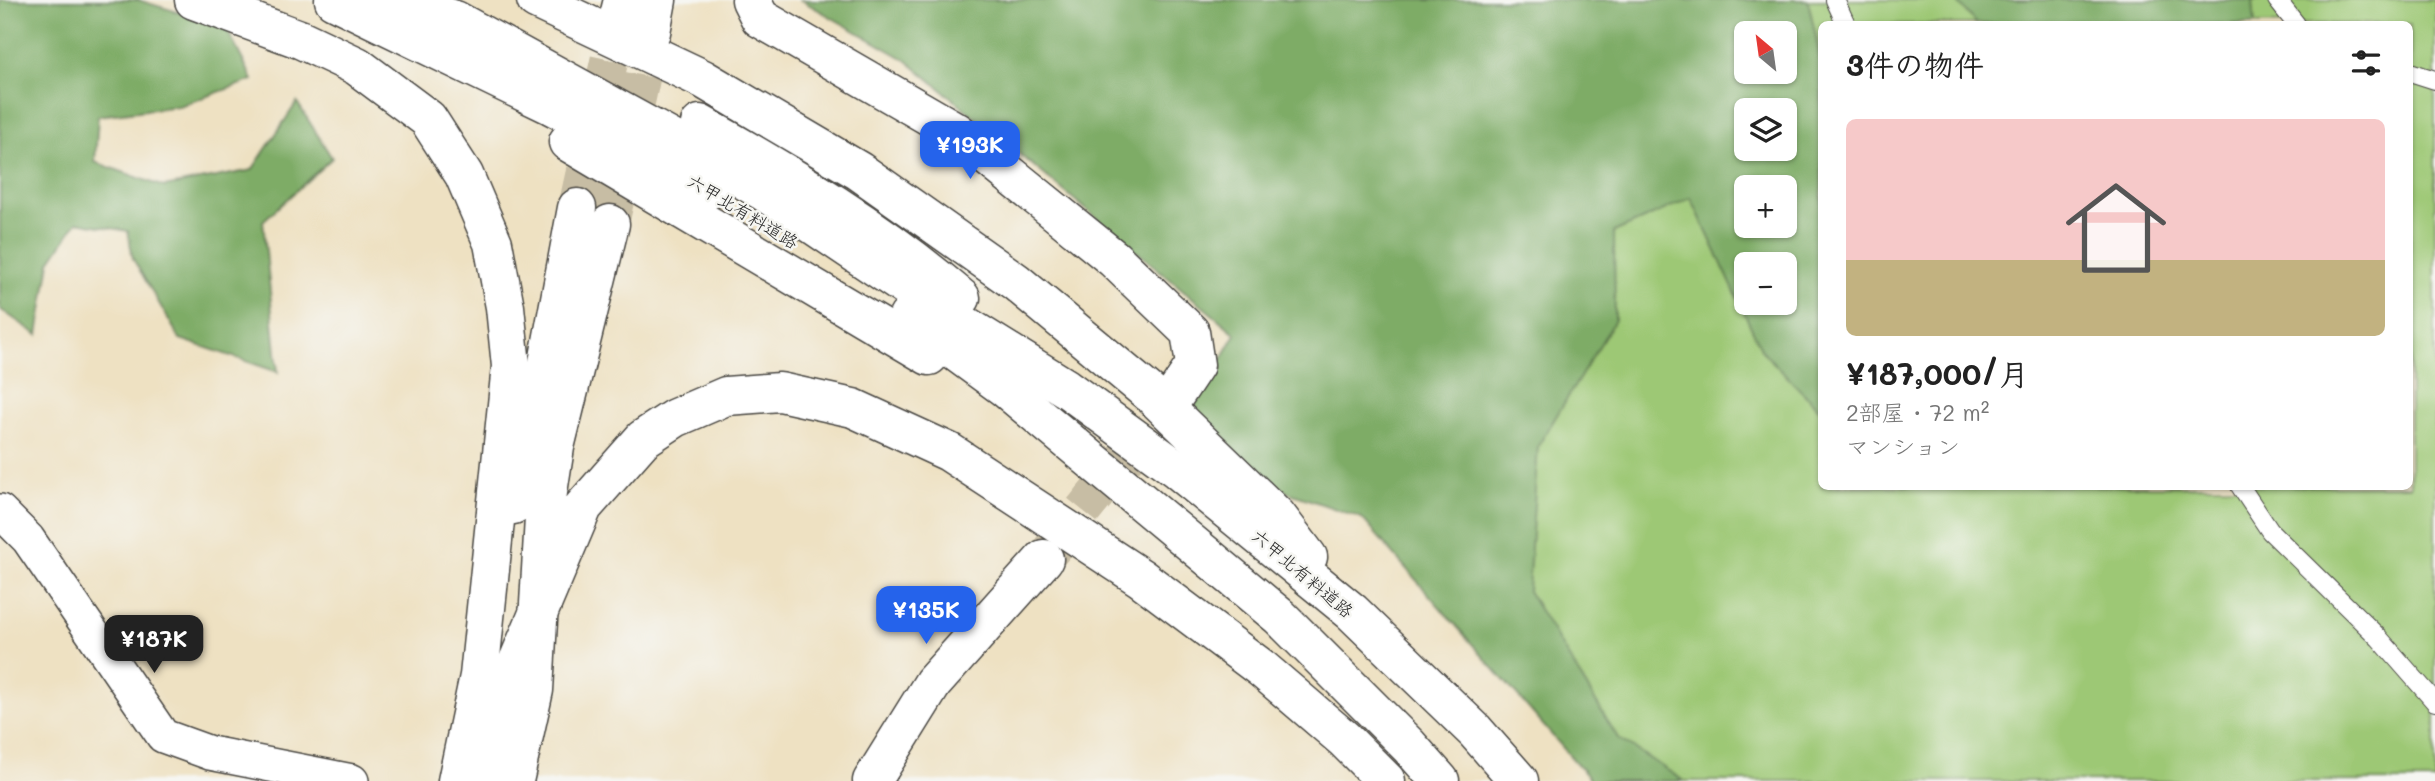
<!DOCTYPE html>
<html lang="ja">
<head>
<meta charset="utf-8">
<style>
  :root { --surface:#fff; --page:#f2f2f2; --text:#222; --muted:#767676; --accent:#2563eb }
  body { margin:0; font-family:Mali,"Klee One",sans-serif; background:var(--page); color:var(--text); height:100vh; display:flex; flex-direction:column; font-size:26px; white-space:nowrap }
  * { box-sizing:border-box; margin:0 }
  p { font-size:23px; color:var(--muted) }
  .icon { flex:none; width:38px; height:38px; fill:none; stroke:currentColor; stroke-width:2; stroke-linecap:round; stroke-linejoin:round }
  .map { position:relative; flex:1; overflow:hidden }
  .side { position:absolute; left:1818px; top:21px; width:595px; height:469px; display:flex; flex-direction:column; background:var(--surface); border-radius:10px; box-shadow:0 2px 5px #0004 }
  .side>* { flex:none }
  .needle { width:46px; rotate:331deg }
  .buttons { position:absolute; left:1734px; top:21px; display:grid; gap:14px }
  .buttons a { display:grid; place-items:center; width:63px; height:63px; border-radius:10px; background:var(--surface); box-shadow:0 2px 5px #0004; font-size:35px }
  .price { position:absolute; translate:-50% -60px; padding:0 16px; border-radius:14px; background:var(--accent); color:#fff; font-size:23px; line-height:46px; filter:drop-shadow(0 2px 4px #0008) }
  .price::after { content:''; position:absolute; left:50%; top:42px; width:21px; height:16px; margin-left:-10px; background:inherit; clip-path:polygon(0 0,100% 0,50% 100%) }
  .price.current { background:#222; color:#fff }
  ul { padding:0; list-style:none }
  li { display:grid; align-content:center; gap:14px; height:371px; padding:0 28px }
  li span { display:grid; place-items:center; height:217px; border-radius:10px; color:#555 }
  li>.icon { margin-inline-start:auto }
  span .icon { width:126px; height:126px; fill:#fffc; stroke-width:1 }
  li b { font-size:30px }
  h2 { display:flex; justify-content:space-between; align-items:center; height:84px; padding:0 28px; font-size:30px }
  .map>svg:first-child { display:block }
</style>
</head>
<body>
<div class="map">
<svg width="2435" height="781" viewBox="0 0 2435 781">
  <rect width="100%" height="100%" fill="#f6f6f2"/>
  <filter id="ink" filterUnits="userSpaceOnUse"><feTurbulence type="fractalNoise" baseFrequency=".0143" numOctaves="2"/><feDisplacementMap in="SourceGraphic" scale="14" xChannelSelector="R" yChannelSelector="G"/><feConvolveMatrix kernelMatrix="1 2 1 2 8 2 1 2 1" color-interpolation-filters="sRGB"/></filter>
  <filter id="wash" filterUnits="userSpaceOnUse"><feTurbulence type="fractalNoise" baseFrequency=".00686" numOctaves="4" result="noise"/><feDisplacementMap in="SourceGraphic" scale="28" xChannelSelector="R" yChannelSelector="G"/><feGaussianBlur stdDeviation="1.57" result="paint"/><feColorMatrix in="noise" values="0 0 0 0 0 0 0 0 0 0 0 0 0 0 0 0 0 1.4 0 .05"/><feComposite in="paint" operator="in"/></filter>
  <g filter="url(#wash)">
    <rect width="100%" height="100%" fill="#eee1c2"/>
    <path fill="#9dc874" stroke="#647a50" stroke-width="2" fill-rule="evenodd" d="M1759 0H2435V781H1599L1417 519 1513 260 1746 72H1785V33ZM1822 24H2410V486H1822ZM1746 110H1785V149H1746ZM1746 187H1785V226H1746ZM1746 264H1785V303H1746Z"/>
    <g fill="#7eac66" stroke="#546c48" stroke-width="2" fill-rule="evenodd">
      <polygon points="0,0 138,0 225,26 253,80 179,106 98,116 95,162 164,187 252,170 297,102 332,158 263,221 278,372 180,339 133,259 128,231 77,222 50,262 38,335 0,309"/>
      <path d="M801 0H1808L1822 66V412L1762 351 1691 198 1614 232 1615 320 1538 446 1528 591 1618 738 1684 781H1592L1362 518 1212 466 1178 434 1236 334 906 60ZM1746 33H1785V72H1746ZM1746 110H1785V149H1746ZM1746 187H1785V226H1746ZM1746 264H1785V303H1746Z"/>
      <polygon points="1956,0 2253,0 2255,24 1976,24"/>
    </g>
  </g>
  <g filter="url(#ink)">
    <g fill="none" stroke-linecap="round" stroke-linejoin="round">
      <polyline stroke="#c7bda4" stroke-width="38" stroke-dasharray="38 19" stroke-linecap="butt" points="1047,555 1169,404"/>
      <g stroke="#c7bda4" stroke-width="38" stroke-dasharray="38 19" stroke-linecap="butt">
        <polyline points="577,208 619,16"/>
        <polyline points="610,224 651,32"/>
      </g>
      <g stroke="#484642" stroke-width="20">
        <g id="lane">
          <polyline points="1835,0 1846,24"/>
          <polyline points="2277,0 2296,24"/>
          <polyline points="2410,72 2435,80"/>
          <polyline points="2240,486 2270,531 2379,638 2435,702"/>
        </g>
      </g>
      <g stroke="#484642" stroke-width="36">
        <polyline id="street" points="0,511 28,539 163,736 210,753 352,781"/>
      </g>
      <g stroke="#484642" stroke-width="41">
        <g id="secondary">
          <polyline points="751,0 760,18 957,132 1114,259 1190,332 1195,365 1169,404"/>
          <polyline points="872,781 933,683 1044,559"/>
        </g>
      </g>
      <g stroke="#484642" stroke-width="41">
        <g id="primary">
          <polyline points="194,0 302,40 357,66 428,119 464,175 493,243 505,307 511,366 479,676 457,781"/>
          <polyline points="334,0 551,105 710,189"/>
          <polyline points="394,0 455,20 710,160 763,191 934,306 1066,388 1178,470 1352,612 1475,731 1519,781"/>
          <polyline points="536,0 703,79 859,171 1016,282 1153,396 1277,516 1308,557"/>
          <polyline points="619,16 623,0"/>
          <polyline points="651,32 657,0"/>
          <path d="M700 124C791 175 881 229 961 298"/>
          <polyline points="568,142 929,356"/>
          <polyline points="908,317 1005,388 1280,617 1409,746 1440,781"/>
          <polyline points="513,505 534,438 577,208"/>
          <polyline points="486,781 508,685 583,507 643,439 675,418 726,396 780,392 853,408 949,452 1141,578 1261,668 1344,739 1386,781"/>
          <polyline points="514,781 534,690 544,518 555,447 610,224"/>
        </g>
      </g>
      <use href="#lane" stroke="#fff" stroke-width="18"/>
      <use href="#street" stroke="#fff" stroke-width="33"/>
      <use href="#secondary" stroke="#fff" stroke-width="38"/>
      <use href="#primary" stroke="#fff" stroke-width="38"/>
    </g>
  </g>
  <g text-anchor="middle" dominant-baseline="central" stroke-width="5" stroke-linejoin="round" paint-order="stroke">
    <g font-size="18" fill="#2b2b2b" stroke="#f6f6f2">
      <text transform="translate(743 211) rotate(31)">六甲北有料道路</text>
      <text transform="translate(1303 573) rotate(40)">六甲北有料道路</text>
    </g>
  </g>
</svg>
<div class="buttons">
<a><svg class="needle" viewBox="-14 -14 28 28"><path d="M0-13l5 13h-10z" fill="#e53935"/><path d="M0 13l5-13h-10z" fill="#767676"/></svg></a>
<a><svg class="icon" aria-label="layers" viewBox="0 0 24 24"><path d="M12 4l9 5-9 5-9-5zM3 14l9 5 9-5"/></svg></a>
<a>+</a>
<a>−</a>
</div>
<b class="price" style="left:970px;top:181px">¥193K</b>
<b class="price" style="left:926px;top:646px">¥135K</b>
<b class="price current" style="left:154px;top:675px">¥187K</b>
<section class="side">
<h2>3件の物件<svg class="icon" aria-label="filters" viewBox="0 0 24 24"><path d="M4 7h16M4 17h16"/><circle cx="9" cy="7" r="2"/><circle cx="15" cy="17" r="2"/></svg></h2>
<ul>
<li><span style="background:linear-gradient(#f6c9c9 65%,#c2b280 0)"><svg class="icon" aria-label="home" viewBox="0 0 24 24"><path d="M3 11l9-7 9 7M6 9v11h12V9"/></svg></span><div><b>¥187,000/月</b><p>2部屋 · 72 m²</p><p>マンション</p></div></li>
</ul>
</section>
</div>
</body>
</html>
